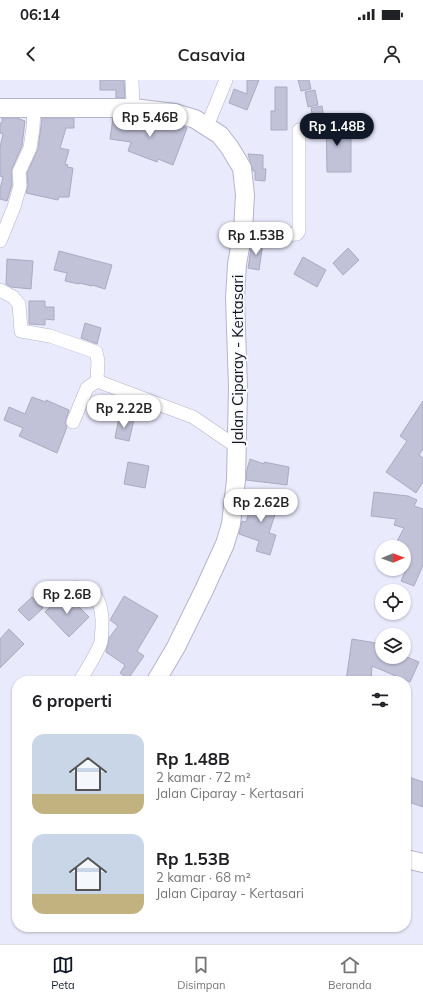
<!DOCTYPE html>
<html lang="id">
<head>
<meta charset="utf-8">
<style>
  :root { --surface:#fff; --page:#f6f6f6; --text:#202124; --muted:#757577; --line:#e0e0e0; --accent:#111827 }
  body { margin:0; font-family:Mulish,sans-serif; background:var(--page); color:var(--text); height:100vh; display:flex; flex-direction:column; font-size:15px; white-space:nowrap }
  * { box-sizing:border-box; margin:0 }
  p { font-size:13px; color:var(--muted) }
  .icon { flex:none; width:22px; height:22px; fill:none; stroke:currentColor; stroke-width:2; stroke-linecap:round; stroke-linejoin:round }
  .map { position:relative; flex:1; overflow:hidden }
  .side { position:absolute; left:12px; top:596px; width:399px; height:256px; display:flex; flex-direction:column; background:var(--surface); border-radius:16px; box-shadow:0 1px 3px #0004 }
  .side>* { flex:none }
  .needle { width:26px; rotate:89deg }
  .fabs { position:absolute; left:375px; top:460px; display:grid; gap:8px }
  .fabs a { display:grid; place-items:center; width:36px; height:36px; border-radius:50%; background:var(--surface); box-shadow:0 1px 3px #0004; font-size:20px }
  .price { position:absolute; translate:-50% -34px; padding:0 9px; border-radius:14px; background:#fff; color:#222; font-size:13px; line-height:26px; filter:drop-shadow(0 1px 2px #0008) }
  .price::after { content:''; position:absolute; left:50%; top:24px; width:12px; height:9px; margin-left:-6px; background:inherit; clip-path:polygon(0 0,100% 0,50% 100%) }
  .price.active { background:var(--accent); color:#fff }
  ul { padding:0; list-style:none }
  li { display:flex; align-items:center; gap:12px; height:100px; padding:0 20px }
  li span { display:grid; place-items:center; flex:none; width:112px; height:80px; border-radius:12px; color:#555 }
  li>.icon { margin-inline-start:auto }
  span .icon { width:48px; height:48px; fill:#fffc; stroke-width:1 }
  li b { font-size:17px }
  h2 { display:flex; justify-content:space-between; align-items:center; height:48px; padding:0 20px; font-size:17px }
  .status { display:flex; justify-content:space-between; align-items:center; height:28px; padding:0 20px; background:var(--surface); direction:ltr }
  .status svg { height:11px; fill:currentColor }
  header { display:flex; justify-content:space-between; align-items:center; height:52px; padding:0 20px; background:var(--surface); font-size:18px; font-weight:600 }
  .tab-bar { display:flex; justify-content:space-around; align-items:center; height:56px; border-top:1px solid var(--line); background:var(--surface); font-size:11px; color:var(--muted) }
  .tab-bar a { display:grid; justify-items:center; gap:2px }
  .tab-bar .active { color:var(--accent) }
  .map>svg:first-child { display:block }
</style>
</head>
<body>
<div class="status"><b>06:14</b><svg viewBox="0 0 49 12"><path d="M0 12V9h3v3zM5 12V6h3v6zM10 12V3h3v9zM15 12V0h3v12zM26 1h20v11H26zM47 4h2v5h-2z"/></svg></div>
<header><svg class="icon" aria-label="back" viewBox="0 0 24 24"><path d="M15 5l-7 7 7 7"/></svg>Casavia<svg class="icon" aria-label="person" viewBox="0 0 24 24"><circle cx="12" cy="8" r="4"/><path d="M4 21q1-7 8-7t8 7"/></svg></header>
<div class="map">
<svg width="423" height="864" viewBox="0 0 423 864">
  <rect width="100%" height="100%" fill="#eaeafd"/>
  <g fill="#c1c1d8" stroke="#aaaac1">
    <polygon points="100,0 124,0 125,18 116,18 116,10 100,10"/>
    <polygon points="247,0 259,0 247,30 229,23 234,9 247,14"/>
    <polygon points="298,0 309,0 311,9 301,11"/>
    <polygon points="275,7 287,7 287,50 271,50 271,31 275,31"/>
    <polygon points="315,10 318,25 308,27 305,12"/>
    <polygon points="322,26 325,45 314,47 311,28"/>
    <polygon points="340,35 342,57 351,57 351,92 327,92 326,36"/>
    <polygon points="2,38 17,38 25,41 22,66 12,89 12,105 7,121 0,119 0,109 3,97 0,96 0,67 3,54 0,53 0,43 2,43"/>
    <polygon points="42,38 74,38 74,48 66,48 60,68 69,70 65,84 68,85 67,87 73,88 69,117 59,117 58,120 26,113 28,106 27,93 38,69"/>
    <polygon points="113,38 132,38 173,43 187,48 173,85 158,79 157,82 128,71 131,62 110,59"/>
    <polygon points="248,74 263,75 263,89 266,89 265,101 255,100 255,91 253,91"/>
    <polygon points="252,162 263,163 259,190 248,188"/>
    <polygon points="348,168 359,180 343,195 333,183"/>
    <polygon points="59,171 112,185 105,209 92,205 92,206 79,203 79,204 65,201 67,193 54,190"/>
    <polygon points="303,177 326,190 317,207 294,194"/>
    <polygon points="7,179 33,181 31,209 11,207 6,204"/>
    <polygon points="29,221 45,221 45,227 54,227 54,240 45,239 45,245 29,244"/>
    <polygon points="85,243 101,248 97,264 81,258"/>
    <polygon points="32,317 46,322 46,320 69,330 65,343 67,347 57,373 19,356 23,348 4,340 9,327 25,334"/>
    <polygon points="423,321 423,369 419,375 423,378 423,402 416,413 386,392 407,361 400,356"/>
    <polygon points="119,337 134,340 129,361 115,358"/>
    <polygon points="250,379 264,384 264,382 289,387 287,405 246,400 247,389"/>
    <polygon points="128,382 149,386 145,408 124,404"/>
    <polygon points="374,412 408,416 417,420 414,426 423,429 423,485 414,506 401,501 411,478 404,474 404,467 394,467 404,448 394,445 396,439 371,436"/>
    <polygon points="254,415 279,422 269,453 276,455 270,475 256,471 259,461 239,454 242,441 246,442"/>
    <polygon points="65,513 89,537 69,557 45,532"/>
    <polygon points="124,516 158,536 137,571 144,576 128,599 120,593 125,585 106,572 109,558 118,546 110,540"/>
    <polygon points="32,517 43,528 29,541 18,530"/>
    <polygon points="9,549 24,564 0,588 0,559"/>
    <polygon points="352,559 382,564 382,577 407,577 419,582 410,602 372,586 371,601 346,601"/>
    <polygon points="406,696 423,702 423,727 406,721"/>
  </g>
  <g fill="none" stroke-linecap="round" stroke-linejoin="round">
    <g stroke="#b4b4cb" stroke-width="14">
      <g id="minor">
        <polyline points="132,0 133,28"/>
        <polyline points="207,46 226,0"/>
        <path d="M243 151C261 154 279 156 297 154L299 151V50"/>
        <polyline points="0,161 14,127 20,106 19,92 30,68 33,48 34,29"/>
        <polyline points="0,210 13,217 19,224 21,251 50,256 96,272 98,281 97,301"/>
        <polyline points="73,342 87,308 97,301 193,337 237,367"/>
        <path d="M73 508C99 506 103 528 102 549 101 553 102 558 101 562 97 574 86 590 80 601"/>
      </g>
    </g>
    <g stroke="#b4b4cb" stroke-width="20">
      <g id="secondary">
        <polyline points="0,28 133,28 175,33 195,39 220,55 230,68 242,88 245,115 243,151 237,184 235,218 238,308 236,400 231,444 225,464 204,510 176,567 156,601"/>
        <polyline points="406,779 423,783"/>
      </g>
    </g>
    <use href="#minor" stroke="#fff" stroke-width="13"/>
    <use href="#secondary" stroke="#fff" stroke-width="18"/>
  </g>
  <g text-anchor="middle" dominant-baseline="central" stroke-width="4" stroke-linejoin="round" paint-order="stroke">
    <g font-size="15" fill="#12121a" stroke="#f8f9fd">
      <text transform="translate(237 280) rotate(-90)">Jalan Ciparay - Kertasari</text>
    </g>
  </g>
</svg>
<div class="fabs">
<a><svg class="needle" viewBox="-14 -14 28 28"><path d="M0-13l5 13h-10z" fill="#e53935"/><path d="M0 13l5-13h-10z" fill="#757577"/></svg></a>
<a><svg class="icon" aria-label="locate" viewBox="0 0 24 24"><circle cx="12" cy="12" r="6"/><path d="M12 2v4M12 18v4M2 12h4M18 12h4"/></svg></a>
<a><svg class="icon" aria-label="layers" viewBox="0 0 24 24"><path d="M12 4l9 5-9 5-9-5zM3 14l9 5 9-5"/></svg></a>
</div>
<b class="price" style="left:150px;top:58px">Rp 5.46B</b>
<b class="price active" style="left:337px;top:67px">Rp 1.48B</b>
<b class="price" style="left:256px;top:176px">Rp 1.53B</b>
<b class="price" style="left:124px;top:349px">Rp 2.22B</b>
<b class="price" style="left:261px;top:443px">Rp 2.62B</b>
<b class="price" style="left:67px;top:535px">Rp 2.6B</b>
<section class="side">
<h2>6 properti<svg class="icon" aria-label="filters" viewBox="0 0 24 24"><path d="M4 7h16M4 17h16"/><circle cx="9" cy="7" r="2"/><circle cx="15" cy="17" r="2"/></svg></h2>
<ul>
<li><span style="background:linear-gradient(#c9d6e8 75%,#c2b280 0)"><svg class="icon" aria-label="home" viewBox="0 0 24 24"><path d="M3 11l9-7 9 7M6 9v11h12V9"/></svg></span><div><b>Rp 1.48B</b><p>2 kamar · 72 m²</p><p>Jalan Ciparay - Kertasari</p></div></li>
<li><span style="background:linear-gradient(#c9d6e8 75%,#c2b280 0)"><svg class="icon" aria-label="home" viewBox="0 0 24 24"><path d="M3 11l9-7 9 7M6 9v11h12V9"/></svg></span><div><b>Rp 1.53B</b><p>2 kamar · 68 m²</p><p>Jalan Ciparay - Kertasari</p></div></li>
</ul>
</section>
</div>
<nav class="tab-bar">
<a class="active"><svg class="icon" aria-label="map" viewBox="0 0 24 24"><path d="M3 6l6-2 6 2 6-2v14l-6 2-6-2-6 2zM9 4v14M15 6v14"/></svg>Peta</a>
<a><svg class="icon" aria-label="saved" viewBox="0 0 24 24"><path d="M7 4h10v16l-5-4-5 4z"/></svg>Disimpan</a>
<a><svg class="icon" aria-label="home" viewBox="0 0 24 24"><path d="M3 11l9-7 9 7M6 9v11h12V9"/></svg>Beranda</a>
</nav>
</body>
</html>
